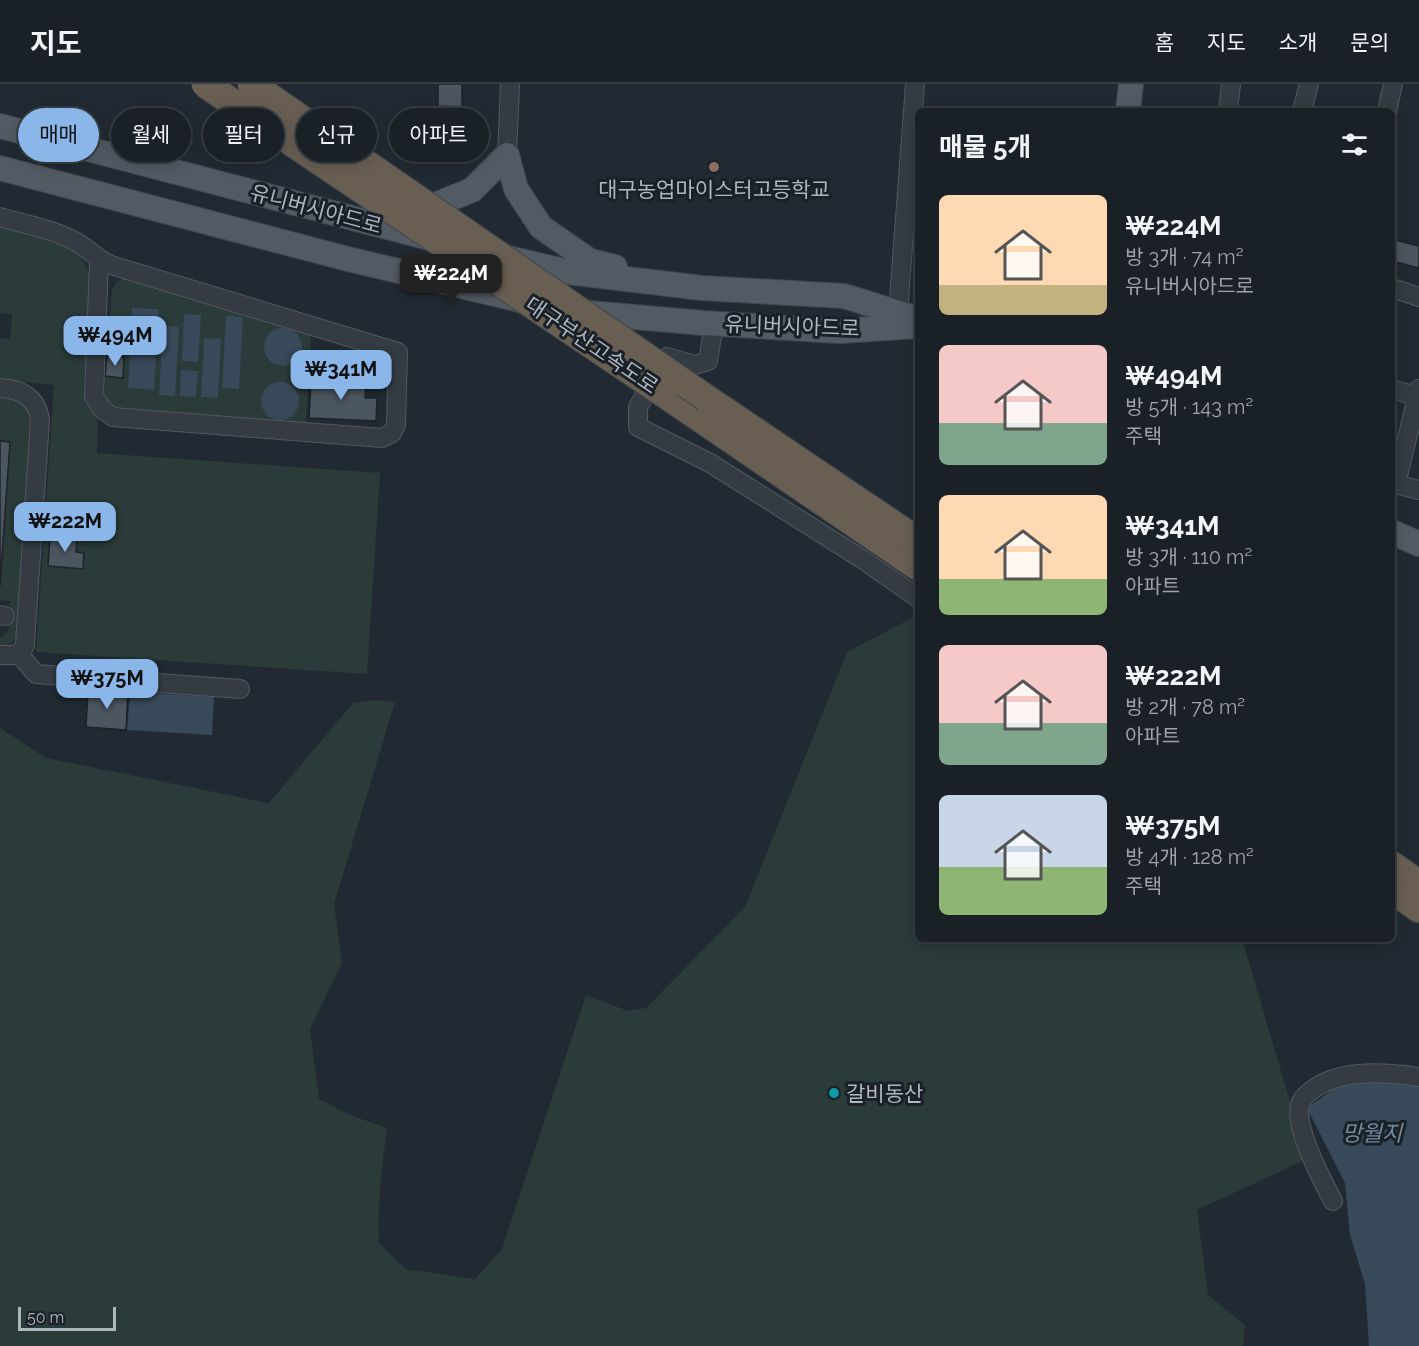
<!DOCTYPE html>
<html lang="ko">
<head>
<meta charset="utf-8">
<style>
  :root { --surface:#192026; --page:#22282e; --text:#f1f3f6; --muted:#9fa3a7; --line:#373e43; --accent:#8ab6e9 }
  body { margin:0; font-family:Raleway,"Noto Sans KR",sans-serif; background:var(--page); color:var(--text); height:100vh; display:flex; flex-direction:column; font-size:22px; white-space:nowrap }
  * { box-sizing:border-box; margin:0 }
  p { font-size:20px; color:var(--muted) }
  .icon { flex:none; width:33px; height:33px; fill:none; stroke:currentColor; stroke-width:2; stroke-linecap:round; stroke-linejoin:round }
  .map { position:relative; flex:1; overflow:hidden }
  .panel { position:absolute; left:915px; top:24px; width:480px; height:834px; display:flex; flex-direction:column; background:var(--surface); border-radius:9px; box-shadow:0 3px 15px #0003,0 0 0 2px var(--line) }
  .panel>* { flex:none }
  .top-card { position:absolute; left:18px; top:24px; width:570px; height:54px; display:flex; gap:12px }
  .scale { position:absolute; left:18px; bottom:15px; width:98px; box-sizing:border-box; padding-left:6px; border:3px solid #aeb6c0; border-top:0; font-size:16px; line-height:21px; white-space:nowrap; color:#aeb6c0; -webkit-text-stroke:4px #1a2027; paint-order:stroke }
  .price { position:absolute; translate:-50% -51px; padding:0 14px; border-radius:12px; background:var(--accent); color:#111; font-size:20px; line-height:39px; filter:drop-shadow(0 2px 3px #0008) }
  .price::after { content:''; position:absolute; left:50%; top:36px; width:18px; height:14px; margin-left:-9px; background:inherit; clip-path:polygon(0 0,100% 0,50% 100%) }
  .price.current { background:#222; color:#fff }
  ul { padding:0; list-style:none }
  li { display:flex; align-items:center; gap:18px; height:150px; padding:0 24px }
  li span { display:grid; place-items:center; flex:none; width:168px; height:120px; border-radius:9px; color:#555 }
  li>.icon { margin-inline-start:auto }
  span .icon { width:72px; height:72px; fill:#fffc; stroke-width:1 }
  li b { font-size:26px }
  h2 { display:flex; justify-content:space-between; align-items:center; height:72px; padding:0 24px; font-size:26px }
  .pill { padding:0 21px; border-radius:27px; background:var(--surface); box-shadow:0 3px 15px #0003,0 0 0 2px var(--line); font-size:21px; line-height:54px }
  .pill.current { background:var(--accent); color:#111 }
  header { display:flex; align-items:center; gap:36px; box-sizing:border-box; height:84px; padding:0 30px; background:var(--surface); border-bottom:2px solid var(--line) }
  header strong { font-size:28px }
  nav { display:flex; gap:33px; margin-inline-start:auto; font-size:21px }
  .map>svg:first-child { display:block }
</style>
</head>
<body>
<header>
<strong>지도</strong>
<nav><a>홈</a><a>지도</a><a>소개</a><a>문의</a></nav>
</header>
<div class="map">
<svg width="1419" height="1262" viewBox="0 0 1419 1262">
  <rect width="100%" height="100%" fill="#212a32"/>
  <g fill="#2a3b39">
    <path d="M0 142C22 149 63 156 79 172 85 178 88 185 90 193L84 309 85 319 92 320 98 337 97 369 380 389 367 590 36 568 54 301 0 296V254L10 255 12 230 0 229Z"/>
    <path d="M126 194 309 249 311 252 306 343 122 329C103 318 104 313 105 292L123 293 124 273 107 272 112 206 117 197Z"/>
    <path d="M0 310 21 316 32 331 19 550C14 558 10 562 0 562V554L8 548 10 517 0 516V502L10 358 0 357Z"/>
    <path d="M916 532 918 534V855H1242L1307 1075 1197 1126 1208 1211 1245 1241 1243 1262H0V644L46 674 269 719 353 619 375 616 395 618 334 820 342 879 310 945 319 1015 350 1031 387 1044C382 1083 377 1120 379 1159L406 1185 475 1195 502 1165 586 911 628 927 646 924 745 823 847 568Z"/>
  </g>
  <g fill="#384959">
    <polygon points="132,224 159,225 154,306 128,304"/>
    <polygon points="184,230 201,231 198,278 182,277"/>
    <polygon points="226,232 243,233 239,305 222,304"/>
    <polygon points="163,242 179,243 175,312 159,311"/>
    <circle cx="283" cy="263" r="19"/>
    <polygon points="204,254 221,255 218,314 201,313"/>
    <polygon points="181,286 198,287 196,313 180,312"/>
    <circle cx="280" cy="317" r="19"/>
    <polygon points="130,608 214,613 212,651 127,646"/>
    <polygon points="1343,998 1407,999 1419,1002 1419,1262 1369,1262 1365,1200 1350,1151 1345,1099 1307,1024"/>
  </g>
  <g fill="#4c5660" stroke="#1c2229" stroke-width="1.5">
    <polygon points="438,0 462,0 462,23 438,22"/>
    <polygon points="1395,156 1419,162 1419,184 1392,177"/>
    <polygon points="107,272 124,273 123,294 105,292"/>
    <polygon points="311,296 366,299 365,314 377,314 376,337 309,334"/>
    <polygon points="0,357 10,358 0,502"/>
    <polygon points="50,453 77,454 76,468 84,469 83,485 48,482"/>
    <polygon points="88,606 128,608 126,646 86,643"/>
  </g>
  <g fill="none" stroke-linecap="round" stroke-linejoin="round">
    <g stroke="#515961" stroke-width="20">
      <g id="minor">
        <polyline points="1228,27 1231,0"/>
        <polyline points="1302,27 1309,0"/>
        <polyline points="1387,27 1393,0"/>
        <polyline points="507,71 510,0"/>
        <path d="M0 133C26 141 54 145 78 159 92 167 97 176 114 182L398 268 396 341 392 349 382 354 113 333 102 325 94 312 99 177"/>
        <polyline points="1392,204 1419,213"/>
        <polyline points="898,229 915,0"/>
        <polyline points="714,240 708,277 695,281 667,273 638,323 638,343 710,379 862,475 918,514"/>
        <path d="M0 304C22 305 37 314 40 336L25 560 22 568 13 571H0"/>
        <polyline points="1392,305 1419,313"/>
        <polyline points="1419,305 1396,400 1419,406"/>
        <polyline points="0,531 5,532"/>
        <polyline points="18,569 36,590 240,605"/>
        <path d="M1333 1117C1322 1096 1294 1044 1300 1021 1302 1013 1309 1008 1315 1004 1342 985 1387 988 1419 993"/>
      </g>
    </g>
    <g stroke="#40474f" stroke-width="26">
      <g id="major">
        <polyline points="1128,27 1131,0"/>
        <polyline points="0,42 429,154"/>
        <polyline points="0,84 348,175 524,217"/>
        <polyline points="415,125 427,124 472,106 507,71 516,105 541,143 590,177 615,183"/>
        <polyline points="504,173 568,188 702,204 844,212 918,235"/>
        <polyline points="578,228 703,239 839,247 918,242"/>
        <polyline points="1392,448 1419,460"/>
      </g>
    </g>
    <g stroke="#3f464d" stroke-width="29">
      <g id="highway">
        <polyline points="663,309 918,483"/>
        <polyline points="706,314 918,457"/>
        <polyline points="1392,781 1419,800"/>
        <polyline points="1392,806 1419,825"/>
      </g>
    </g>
    <use href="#minor" stroke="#343b43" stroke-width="18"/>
    <use href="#major" stroke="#525a63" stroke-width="24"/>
    <use href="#highway" stroke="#685e52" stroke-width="27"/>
    <g stroke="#3f464d" stroke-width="29" stroke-linecap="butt">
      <g id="highway-bridge">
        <polyline points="205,0 663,309"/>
        <polyline points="251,0 706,314"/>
      </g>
    </g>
    <use href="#highway-bridge" stroke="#685e52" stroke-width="27"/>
  </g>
  <circle fill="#8d6e63" stroke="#1a2027" stroke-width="2" cx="714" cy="83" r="6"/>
  <circle fill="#0f9aa8" stroke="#1a2027" stroke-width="2" cx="834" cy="1009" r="6"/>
  <g text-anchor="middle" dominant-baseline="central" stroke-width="6" stroke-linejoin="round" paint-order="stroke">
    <g font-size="21" fill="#aeb6c0" stroke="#1a2027">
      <text x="714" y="105">대구농업마이스터고등학교</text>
      <text x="846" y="1009" text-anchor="start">갈비동산</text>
    </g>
    <g font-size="21" fill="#aeb6c0" stroke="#1a2027">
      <text transform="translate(316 125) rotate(15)">유니버시아드로</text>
      <text transform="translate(792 242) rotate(2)">유니버시아드로</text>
      <text transform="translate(592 261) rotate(34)">대구부산고속도로</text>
    </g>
    <g font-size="22" font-style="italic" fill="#7289a0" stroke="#1a2027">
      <text x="1372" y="1049">망월지</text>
    </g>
  </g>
</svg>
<div class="scale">50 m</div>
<b class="price current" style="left:451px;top:221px">₩224M</b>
<b class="price" style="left:115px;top:283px">₩494M</b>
<b class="price" style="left:341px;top:317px">₩341M</b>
<b class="price" style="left:65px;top:469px">₩222M</b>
<b class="price" style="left:107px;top:626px">₩375M</b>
<div class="top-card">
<a class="pill current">매매</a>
<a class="pill">월세</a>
<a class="pill">필터</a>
<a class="pill">신규</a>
<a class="pill">아파트</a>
</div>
<section class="panel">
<h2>매물 5개<svg class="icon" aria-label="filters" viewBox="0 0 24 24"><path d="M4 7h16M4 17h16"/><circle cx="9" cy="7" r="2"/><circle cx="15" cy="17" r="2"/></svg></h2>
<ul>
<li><span style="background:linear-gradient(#ffd9b3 75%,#c2b280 0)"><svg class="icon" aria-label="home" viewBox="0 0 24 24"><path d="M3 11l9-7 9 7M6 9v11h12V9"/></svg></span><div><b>₩224M</b><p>방 3개 · 74 m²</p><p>유니버시아드로</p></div></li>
<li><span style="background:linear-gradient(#f6c9c9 65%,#7fa58c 0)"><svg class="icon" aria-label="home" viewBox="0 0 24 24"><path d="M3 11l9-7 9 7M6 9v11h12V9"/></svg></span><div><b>₩494M</b><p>방 5개 · 143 m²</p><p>주택</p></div></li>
<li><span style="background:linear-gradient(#ffd9b3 70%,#8fb573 0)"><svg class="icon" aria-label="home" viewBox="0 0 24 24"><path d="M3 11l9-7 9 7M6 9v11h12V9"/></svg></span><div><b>₩341M</b><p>방 3개 · 110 m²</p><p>아파트</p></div></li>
<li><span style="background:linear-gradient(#f6c9c9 65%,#7fa58c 0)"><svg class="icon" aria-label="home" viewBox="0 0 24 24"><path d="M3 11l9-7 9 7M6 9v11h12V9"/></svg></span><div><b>₩222M</b><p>방 2개 · 78 m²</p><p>아파트</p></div></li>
<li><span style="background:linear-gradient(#c9d6e8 60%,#8fb573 0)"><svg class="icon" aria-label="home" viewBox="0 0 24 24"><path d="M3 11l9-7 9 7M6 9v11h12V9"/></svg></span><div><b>₩375M</b><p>방 4개 · 128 m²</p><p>주택</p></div></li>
</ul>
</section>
</div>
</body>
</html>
